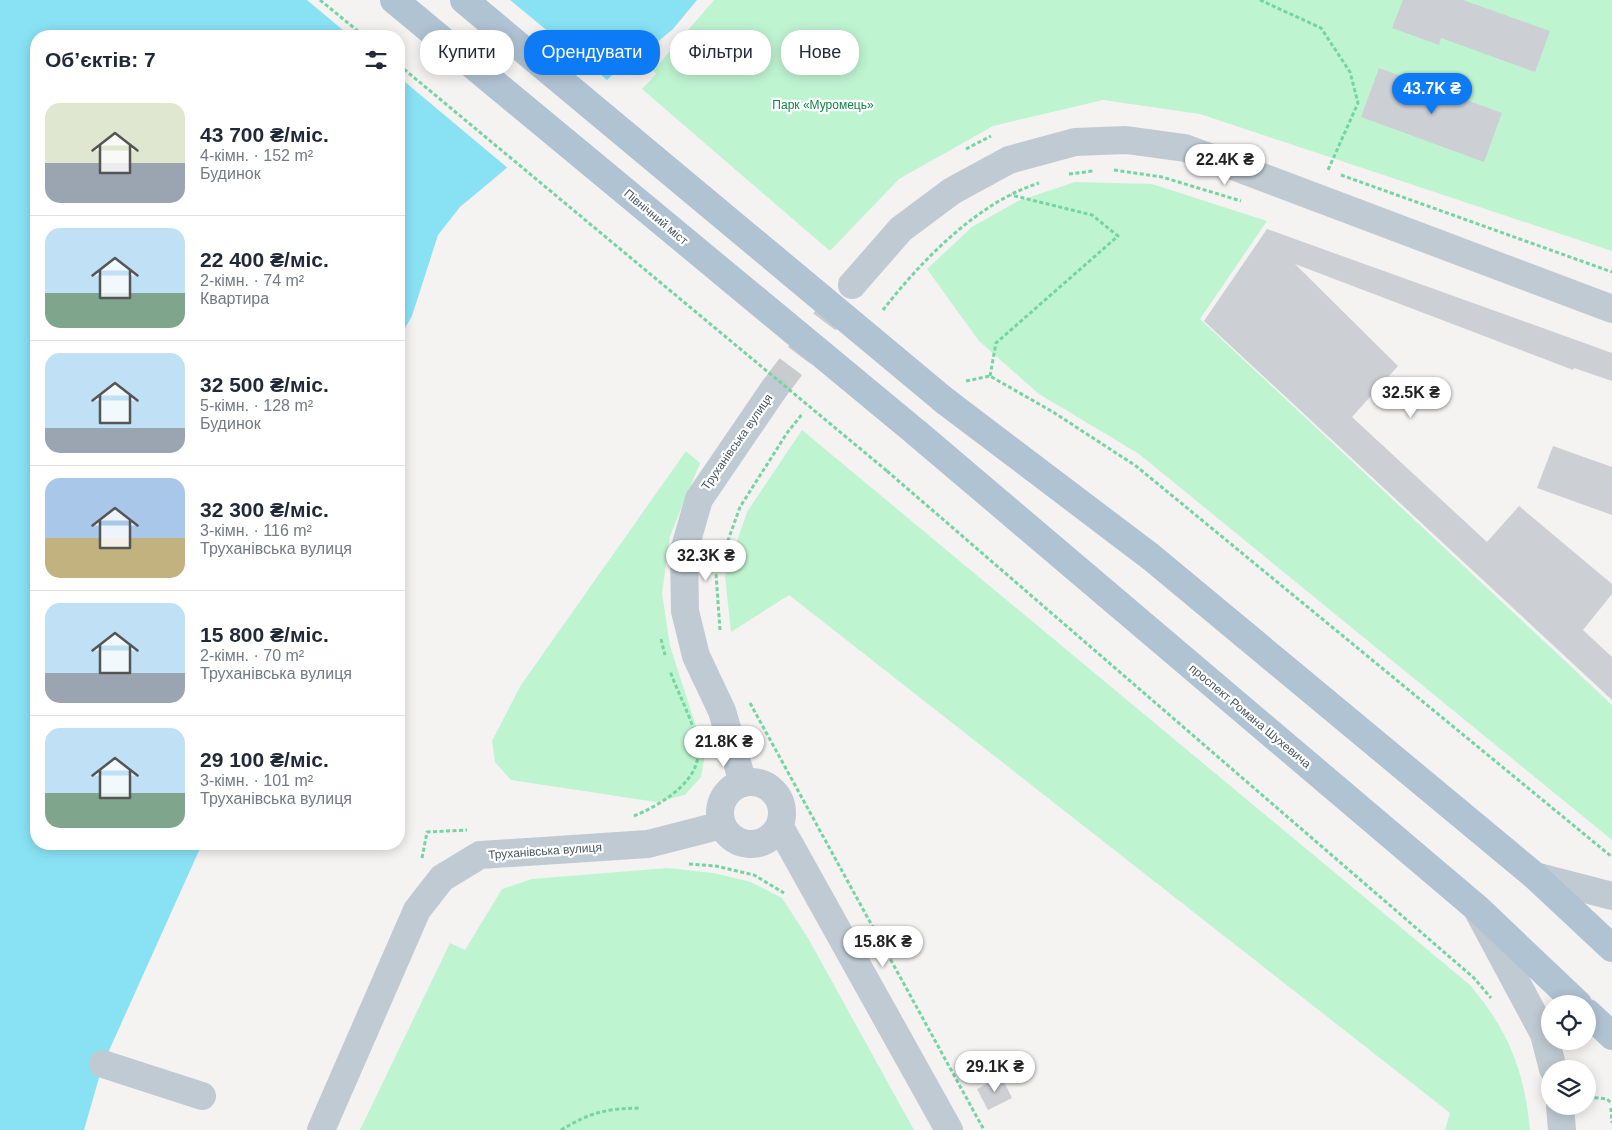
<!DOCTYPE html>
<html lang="uk">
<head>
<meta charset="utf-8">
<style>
  :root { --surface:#fff; --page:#f2f2f3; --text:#1f2937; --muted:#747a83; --line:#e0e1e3; --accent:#0c7bf5 }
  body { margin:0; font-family:Arial,sans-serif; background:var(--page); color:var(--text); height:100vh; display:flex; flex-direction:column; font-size:19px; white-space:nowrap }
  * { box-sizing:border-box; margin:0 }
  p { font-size:16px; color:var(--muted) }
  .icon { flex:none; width:28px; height:28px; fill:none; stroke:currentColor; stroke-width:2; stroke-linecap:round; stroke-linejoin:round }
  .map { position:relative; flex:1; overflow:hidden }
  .side { position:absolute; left:30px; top:30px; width:375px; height:820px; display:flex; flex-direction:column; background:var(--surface); border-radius:20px; box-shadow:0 2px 12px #0003 }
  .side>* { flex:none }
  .hud { position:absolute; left:420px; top:30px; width:475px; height:45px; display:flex; gap:10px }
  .fabs { position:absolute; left:1541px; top:995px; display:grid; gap:10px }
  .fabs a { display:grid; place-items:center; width:55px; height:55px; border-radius:50%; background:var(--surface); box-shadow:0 2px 12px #0003; font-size:25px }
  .price { position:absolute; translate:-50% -42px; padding:0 11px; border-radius:18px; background:#fff; color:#222; font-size:16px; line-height:32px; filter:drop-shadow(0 1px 2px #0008) }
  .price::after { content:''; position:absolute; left:50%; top:30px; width:15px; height:11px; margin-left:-8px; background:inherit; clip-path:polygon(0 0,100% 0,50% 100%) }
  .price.current { background:var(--accent); color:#fff }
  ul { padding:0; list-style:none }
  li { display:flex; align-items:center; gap:15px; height:125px; padding:0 15px }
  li+li { border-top:1px solid var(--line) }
  li span { display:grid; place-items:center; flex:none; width:140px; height:100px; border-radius:15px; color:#555 }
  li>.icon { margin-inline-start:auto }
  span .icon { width:60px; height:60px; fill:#fffc; stroke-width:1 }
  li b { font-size:21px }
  h2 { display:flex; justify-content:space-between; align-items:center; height:60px; padding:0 15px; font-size:21px }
  .chip { padding:0 18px; border-radius:20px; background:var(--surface); box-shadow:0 2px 12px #0003; font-size:18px; line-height:45px }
  .chip.current { background:var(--accent); color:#fff }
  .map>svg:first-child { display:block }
</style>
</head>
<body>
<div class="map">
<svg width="1612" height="1130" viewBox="0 0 1612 1130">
  <rect width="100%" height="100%" fill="#f5f2f2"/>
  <g fill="#bff4d1">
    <polygon points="714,0 1612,0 1612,251 1200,114 1103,100 993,126 899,179 830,251 642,89 656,74 653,71"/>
    <polygon points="1075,182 1152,184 1267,221 1200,319 1612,705 1612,840 1139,454 1039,394 979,341 927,269 972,227 1018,201"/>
    <path d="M802 430 1470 985C1509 1032 1524 1069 1530 1130H1445L1450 1113 789 595 731 632 725 576 747 512Z"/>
    <polygon points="686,451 700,463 670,536 662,593 670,646 705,754 701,777 685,795 656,802 511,780 495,762 492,741 521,685"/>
    <polygon points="667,868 714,873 751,882 782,898 808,938 914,1130 360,1130 450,943 465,950 502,889 532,879"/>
  </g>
  <polygon fill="#89e2f4" points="0,0 697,0 673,29 460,207 438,235 412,316 399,338 399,36 36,36 36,844 202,844 103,1064 84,1130 0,1130"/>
  <polygon fill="#f5f2f2" points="307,0 510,0 607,80 615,72 620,76 509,169 399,77 399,36 350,36"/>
  <g fill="#ccd0d5">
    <polygon points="1403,0 1463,0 1550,31 1535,72 1441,38 1439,45 1392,28"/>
    <polygon points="1379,68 1502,113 1484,162 1361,117"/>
    <polygon points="1267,229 1612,353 1612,381 1574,368 1573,370 1295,264 1398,366 1352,417 1487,542 1519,506 1612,584 1612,594 1583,630 1612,657 1612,700 1204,321"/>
    <polygon points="1553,446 1612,467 1612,515 1537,488"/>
    <polygon points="1001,1076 1012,1098 988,1110 977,1089"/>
  </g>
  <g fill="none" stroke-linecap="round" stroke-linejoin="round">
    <polyline stroke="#cacbce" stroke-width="28" stroke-dasharray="28 14" stroke-linecap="butt" points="774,389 852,285"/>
    <g stroke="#74d5a1" stroke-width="3" stroke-dasharray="4 2.5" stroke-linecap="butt">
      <polyline points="320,0 364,36"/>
      <polyline points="1260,0 1321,28 1350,72 1358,103 1328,170"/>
      <polyline points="966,149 991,136"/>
      <polyline points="1114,170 1162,177 1241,201"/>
      <polyline points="1069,174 1093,171"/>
      <polyline points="1341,175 1612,272"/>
      <path d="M883 310C921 261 978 202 1039 183"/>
      <polyline points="990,376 996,343 1118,236 1092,215 1011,195"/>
      <polyline points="966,381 990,376 1053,412 1136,466 1612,857"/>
      <polyline points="887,471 1474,978 1491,998"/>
      <polyline points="720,630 716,574 740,507 787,433 803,413"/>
      <polyline points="661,639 665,655"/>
      <polyline points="750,703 984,1130"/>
      <path d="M634 816C658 806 697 784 698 754 699 731 678 694 670 671"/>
      <polyline points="422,858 427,832 467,830"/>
      <polyline points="689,864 716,866 754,875 784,893"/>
      <polyline points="1588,1097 1607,1099 1612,1104"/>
      <polyline points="1611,1108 1612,1123"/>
      <path d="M561 1130C591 1112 605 1109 639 1108"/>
    </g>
    <g stroke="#bfcad3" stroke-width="28">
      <polyline points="852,285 901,229 952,191 1009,160 1075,142 1126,140 1185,148 1612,309"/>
      <circle cx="751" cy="813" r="31"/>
      <polyline points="743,783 722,711 696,656 685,611 684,551 699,499 774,389"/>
      <polyline points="780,827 949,1130"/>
      <polyline points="1535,876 1612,896"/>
      <polyline points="1478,911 1544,1034 1553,1069"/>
      <polyline points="103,1064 202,1096"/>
      <polyline points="1560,1106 1562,1130"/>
      <polyline points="321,1130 417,910 442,878 480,855 648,844 722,825"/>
    </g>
    <g stroke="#b0c3d3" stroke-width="28">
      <polyline points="945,401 1151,557 1535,876 1612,948"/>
      <polyline points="918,434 1478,909 1578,1004"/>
      <polyline points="1588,1013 1612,1036"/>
    </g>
    <polyline stroke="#74d5a1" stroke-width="3" stroke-dasharray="4 2.5" stroke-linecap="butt" points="399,65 887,471"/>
    <g stroke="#b0c3d3" stroke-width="28">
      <polyline points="394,0 918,434"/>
      <polyline points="464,0 945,401"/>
    </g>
  </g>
  <g text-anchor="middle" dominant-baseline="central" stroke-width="4.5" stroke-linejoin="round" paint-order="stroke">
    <g font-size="12" fill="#108646" stroke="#fff">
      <text x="823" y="105">Парк «Муромець»</text>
    </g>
    <g font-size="12" fill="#485762" stroke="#fff">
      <text transform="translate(656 217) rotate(40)">Північний міст</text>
      <text transform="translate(737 442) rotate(-55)">Труханівська вулиця</text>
      <text transform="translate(1250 716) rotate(40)">проспект Романа Шухевича</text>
      <text transform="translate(545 851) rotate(-4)">Труханівська вулиця</text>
    </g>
  </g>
</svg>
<div class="fabs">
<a><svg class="icon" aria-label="locate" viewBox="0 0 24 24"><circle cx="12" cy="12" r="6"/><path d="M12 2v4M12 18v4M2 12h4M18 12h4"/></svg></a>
<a><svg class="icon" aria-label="layers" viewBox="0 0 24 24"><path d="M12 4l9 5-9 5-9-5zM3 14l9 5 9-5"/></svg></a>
</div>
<b class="price current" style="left:1432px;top:115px">43.7K ₴</b>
<b class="price" style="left:1225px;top:186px">22.4K ₴</b>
<b class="price" style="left:1411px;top:419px">32.5K ₴</b>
<b class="price" style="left:706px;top:582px">32.3K ₴</b>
<b class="price" style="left:724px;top:768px">21.8K ₴</b>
<b class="price" style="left:883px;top:968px">15.8K ₴</b>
<b class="price" style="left:995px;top:1093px">29.1K ₴</b>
<div class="hud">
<a class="chip">Купити</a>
<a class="chip current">Орендувати</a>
<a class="chip">Фільтри</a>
<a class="chip">Нове</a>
</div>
<section class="side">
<h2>Об’єктів: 7<svg class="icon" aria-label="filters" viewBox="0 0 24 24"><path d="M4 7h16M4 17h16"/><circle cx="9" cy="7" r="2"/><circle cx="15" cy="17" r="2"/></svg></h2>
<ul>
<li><span style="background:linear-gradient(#dfe7d0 60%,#9aa5b1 0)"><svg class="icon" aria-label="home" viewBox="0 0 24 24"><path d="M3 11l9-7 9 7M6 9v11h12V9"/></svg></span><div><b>43 700 ₴/міс.</b><p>4-кімн. · 152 m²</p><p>Будинок</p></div></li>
<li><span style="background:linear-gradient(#bfe0f5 65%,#7fa58c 0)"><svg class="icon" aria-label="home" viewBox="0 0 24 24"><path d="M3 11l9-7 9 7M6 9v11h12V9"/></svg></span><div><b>22 400 ₴/міс.</b><p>2-кімн. · 74 m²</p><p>Квартира</p></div></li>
<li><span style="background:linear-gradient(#bfe0f5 75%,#9aa5b1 0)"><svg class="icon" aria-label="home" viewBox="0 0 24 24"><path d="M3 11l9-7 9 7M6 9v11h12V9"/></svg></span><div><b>32 500 ₴/міс.</b><p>5-кімн. · 128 m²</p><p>Будинок</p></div></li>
<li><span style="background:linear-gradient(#a9c7e8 60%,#c2b280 0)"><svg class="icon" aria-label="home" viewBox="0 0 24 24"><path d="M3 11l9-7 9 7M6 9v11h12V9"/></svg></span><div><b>32 300 ₴/міс.</b><p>3-кімн. · 116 m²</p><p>Труханівська вулиця</p></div></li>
<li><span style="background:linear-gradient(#bfe0f5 70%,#9aa5b1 0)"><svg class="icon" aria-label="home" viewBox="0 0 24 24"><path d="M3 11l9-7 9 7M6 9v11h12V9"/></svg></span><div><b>15 800 ₴/міс.</b><p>2-кімн. · 70 m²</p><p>Труханівська вулиця</p></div></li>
<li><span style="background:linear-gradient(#bfe0f5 65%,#7fa58c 0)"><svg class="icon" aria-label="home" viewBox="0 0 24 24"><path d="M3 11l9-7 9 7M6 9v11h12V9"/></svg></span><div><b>29 100 ₴/міс.</b><p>3-кімн. · 101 m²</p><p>Труханівська вулиця</p></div></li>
</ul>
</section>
</div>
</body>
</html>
